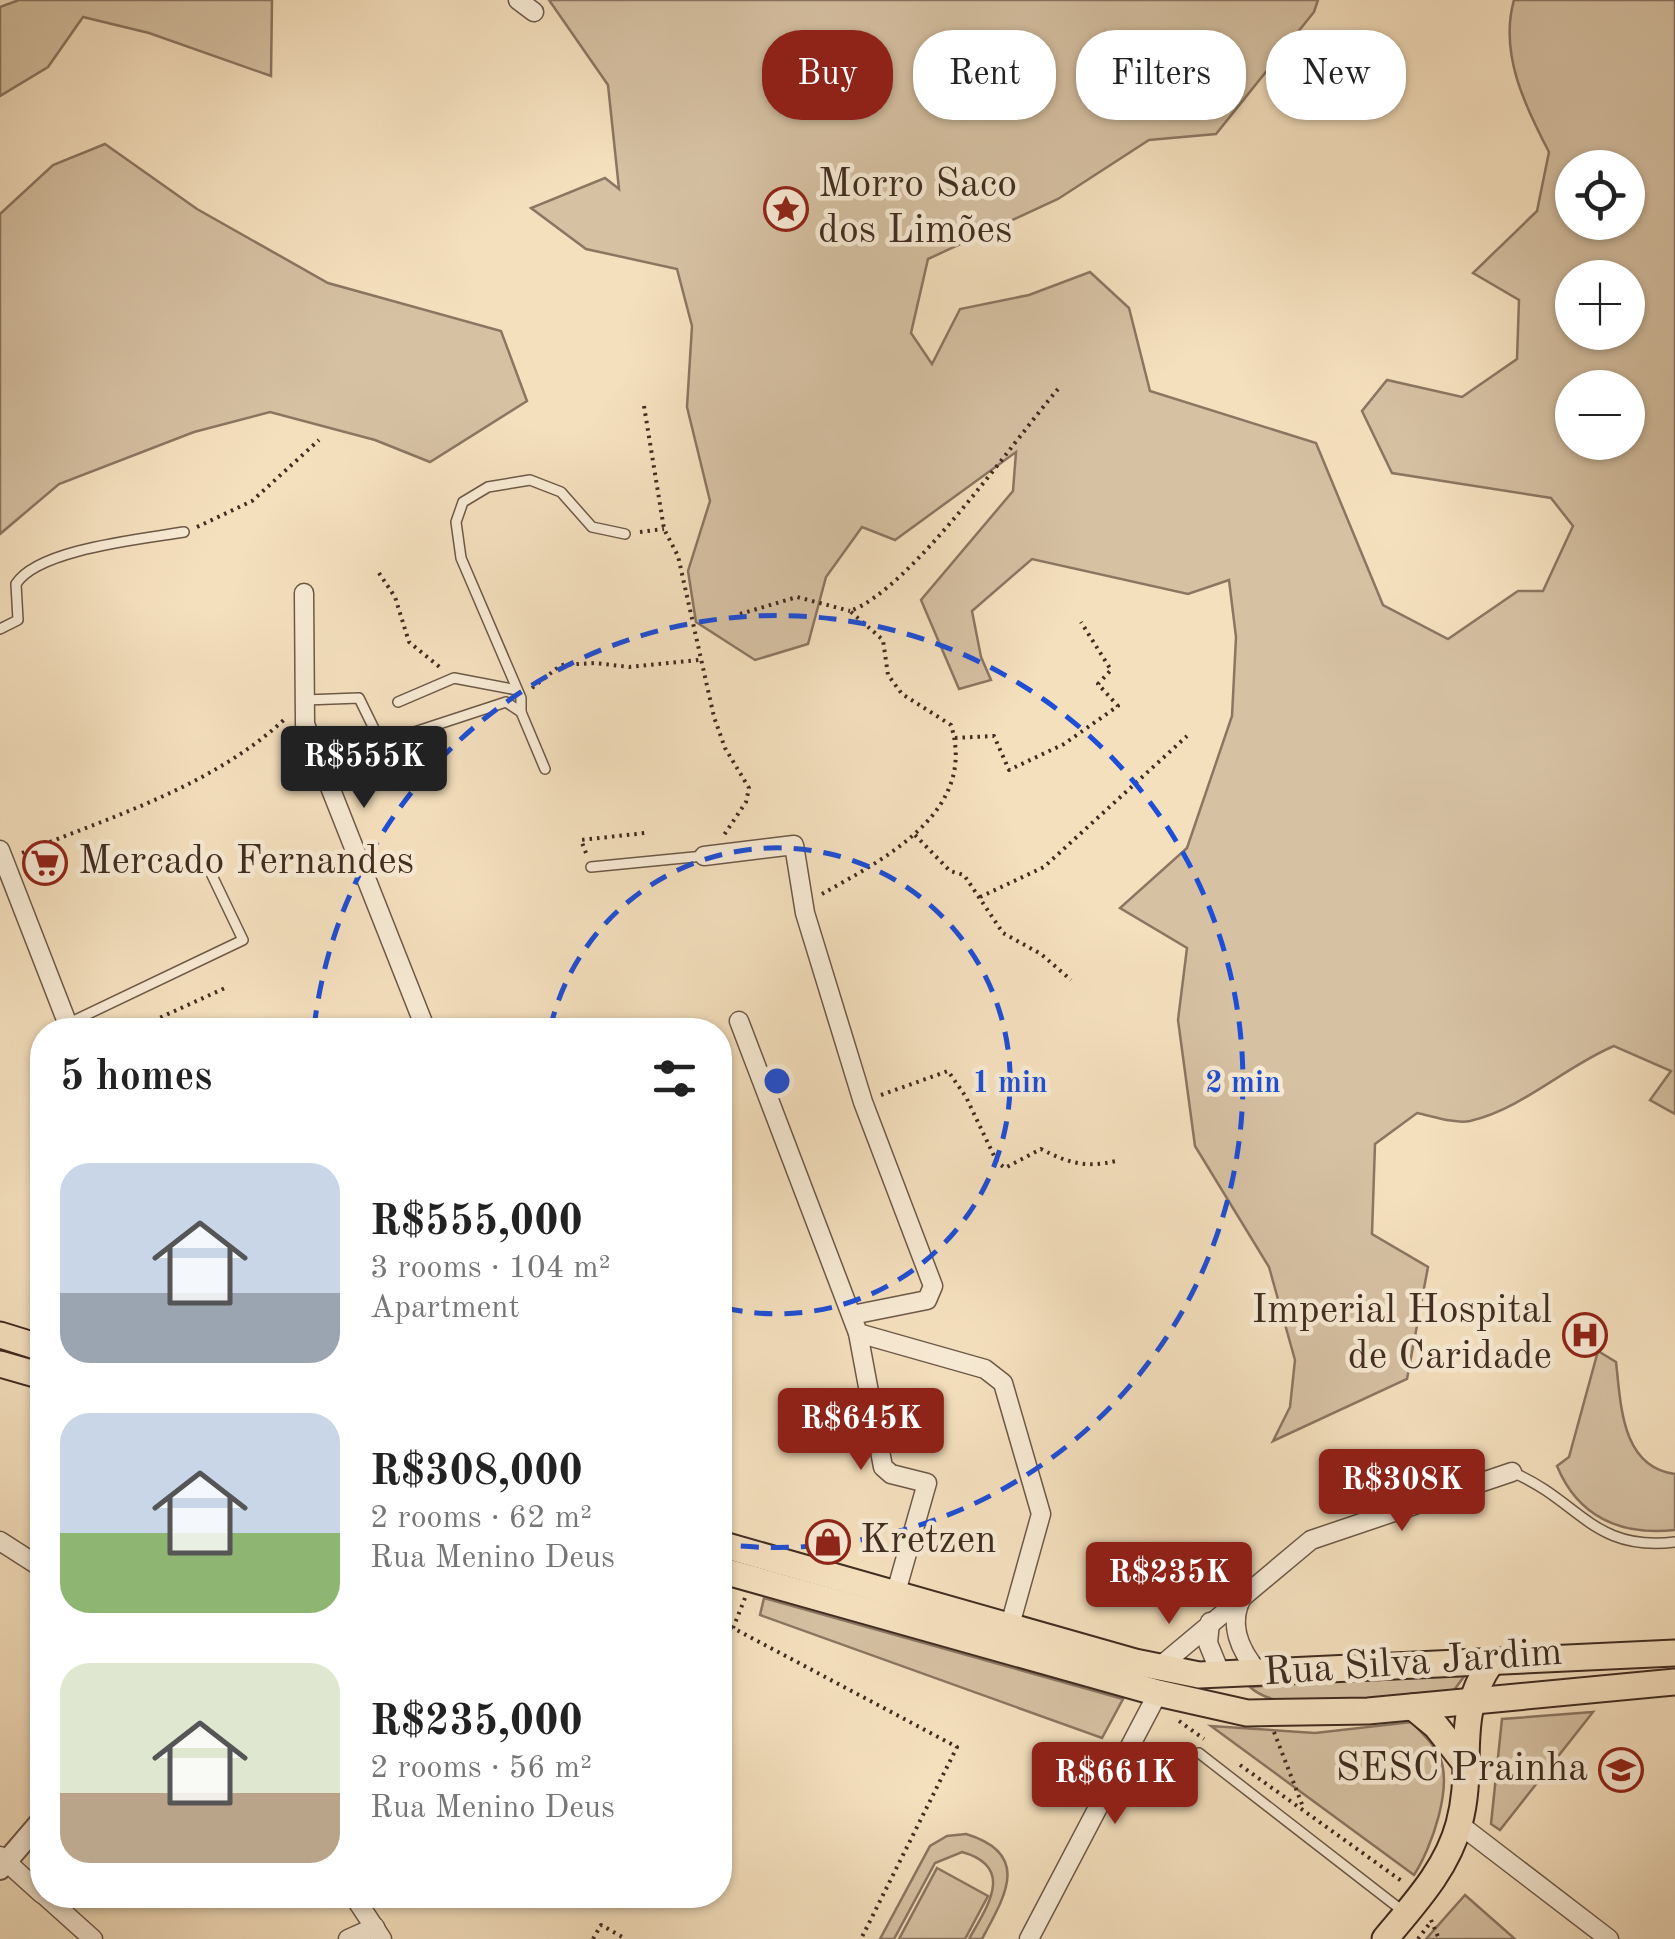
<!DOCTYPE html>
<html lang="en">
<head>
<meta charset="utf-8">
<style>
  :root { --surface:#fff; --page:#f2f2f2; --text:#222; --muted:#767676; --accent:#8f2418 }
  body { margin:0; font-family:"Old Standard TT",serif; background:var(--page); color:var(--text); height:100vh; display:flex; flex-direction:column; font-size:38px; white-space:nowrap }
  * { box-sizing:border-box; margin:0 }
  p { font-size:32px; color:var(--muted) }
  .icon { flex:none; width:55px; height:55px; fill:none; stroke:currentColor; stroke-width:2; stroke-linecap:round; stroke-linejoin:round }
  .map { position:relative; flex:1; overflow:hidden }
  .panel { position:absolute; left:30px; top:1018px; width:702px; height:890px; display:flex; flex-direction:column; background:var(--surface); border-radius:40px; box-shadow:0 2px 8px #0004 }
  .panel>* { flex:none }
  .guide { position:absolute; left:762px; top:30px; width:762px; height:90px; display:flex; gap:20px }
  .fabs { position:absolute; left:1555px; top:150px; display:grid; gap:20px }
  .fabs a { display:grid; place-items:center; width:90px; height:90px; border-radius:50%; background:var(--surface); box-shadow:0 2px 8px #0004; font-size:50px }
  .price { position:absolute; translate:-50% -85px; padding:0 22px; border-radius:10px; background:var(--accent); color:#fff; font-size:32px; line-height:65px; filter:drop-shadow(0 2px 5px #0008) }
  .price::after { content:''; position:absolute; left:50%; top:60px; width:30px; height:22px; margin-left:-15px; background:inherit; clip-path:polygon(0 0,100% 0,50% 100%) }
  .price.selected { background:#222; color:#fff }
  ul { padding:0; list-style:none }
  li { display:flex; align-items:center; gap:30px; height:250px; padding:0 30px }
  li span { display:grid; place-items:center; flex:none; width:280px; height:200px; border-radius:30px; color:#555 }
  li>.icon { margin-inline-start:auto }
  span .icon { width:120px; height:120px; fill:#fffc; stroke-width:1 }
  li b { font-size:42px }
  h2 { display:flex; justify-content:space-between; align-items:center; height:120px; padding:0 30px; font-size:42px }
  .tag { padding:0 35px; border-radius:40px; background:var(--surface); box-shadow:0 2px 8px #0004; font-size:35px; line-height:90px }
  .tag.selected { background:var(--accent); color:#fff }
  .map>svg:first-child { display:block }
</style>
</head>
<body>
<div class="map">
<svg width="1675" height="1939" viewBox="0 0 1675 1939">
  <rect width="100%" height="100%" fill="#f5e0be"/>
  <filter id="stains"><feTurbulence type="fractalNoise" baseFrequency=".002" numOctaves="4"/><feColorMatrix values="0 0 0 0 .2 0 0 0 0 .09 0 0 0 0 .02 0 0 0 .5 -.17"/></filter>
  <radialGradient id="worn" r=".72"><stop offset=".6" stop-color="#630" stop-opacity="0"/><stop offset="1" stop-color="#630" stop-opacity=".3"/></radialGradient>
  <g fill="#d6c1a3" stroke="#8b7662" stroke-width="2.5" fill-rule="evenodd">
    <polygon points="19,0 272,0 271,76 149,33 83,17 48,67 0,96 0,7"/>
    <path d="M549 0H1318L1314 12 1216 134 1149 140 1058 199 928 259 911 333 932 364 960 309 1029 295 1090 272 1129 308 1150 391 1316 443 1383 605 1448 639 1518 591H1543L1573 526 1551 498 1392 473 1362 411 1387 380 1462 397 1517 359 1519 300 1473 273 1537 211 1549 152C1525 106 1499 53 1514 0H1675V1114L1650 1100 1671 1071 1614 1046C1566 1066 1522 1109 1470 1121 1455 1124 1432 1116 1417 1113L1375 1144 1372 1234 1428 1267 1407 1379 1273 1441 1290 1407 1295 1360 1269 1267 1195 1146 1178 1020 1187 948 1120 908 1187 848 1232 716 1236 637 1229 580 1188 594 1032 559 972 611 981 657 991 680 959 689 921 600 1013 491 1016 452 895 540 862 527 826 577 808 644 755 660 696 622 688 571 710 501 687 407 692 326 677 269 586 249 531 208 605 178 619 189 608 85ZM1572 168H1628V222H1572ZM1572 278H1628V332H1572ZM1572 388H1628V442H1572Z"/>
    <polygon points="105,144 197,209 328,283 501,331 527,401 430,462 375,440 270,412 194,432 59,484 0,534 0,214 53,165"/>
    <path d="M1598 1351 1616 1362C1621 1404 1621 1467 1675 1474V1530C1621 1536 1578 1517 1557 1466L1569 1457Z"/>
    <polygon points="764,1598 1123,1699 1102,1738 760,1615"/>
    <path d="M1436 1673 1465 1675 1452 1693C1403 1697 1286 1721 1250 1687Z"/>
    <polygon points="1593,1712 1500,1830 1491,1824 1502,1719"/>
    <path d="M1412 1722C1420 1732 1432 1742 1438 1753 1455 1784 1431 1849 1414 1875L1211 1726 1315 1733Z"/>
    <path d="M966 1834C1032 1854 1005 1896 982 1939H969C987 1907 1016 1867 962 1852L935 1863 894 1939H880L930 1846 947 1836Z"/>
    <polygon points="937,1868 988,1896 965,1939 899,1939"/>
    <polygon points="1465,1895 1515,1939 1426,1939"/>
  </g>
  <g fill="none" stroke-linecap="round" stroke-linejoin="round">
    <g stroke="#6d5948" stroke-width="12">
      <g id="service">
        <path d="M0 629 18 620 16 584C38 549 143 539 184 532"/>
        <polyline points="305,700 359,698 381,743 506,702 521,712 545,769"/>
        <polyline points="398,702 454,678 517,690"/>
        <polyline points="521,712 521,698 461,558 456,522 463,502 488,487 530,480 561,492 592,527 625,534"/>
        <polyline points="591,867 704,856"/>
        <polyline points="67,1024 243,940 208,867"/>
        <polyline points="325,1030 336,1024 338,1030"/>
        <path d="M1512 1472C1580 1501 1593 1552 1675 1542"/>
        <polyline points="1199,1753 1404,1912"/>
      </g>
    </g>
    <g stroke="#6d5948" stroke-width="21">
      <g id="minor">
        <polyline points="518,0 534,12"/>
        <polyline points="304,593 305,724 426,1030"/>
        <polyline points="0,850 70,1030"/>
        <polyline points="704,856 794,845 805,913 863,1102 933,1286 927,1300 852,1315"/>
        <polyline points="739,1021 858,1333 883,1467 891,1474 927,1483 896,1592"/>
        <polyline points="858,1333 985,1369 1003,1383 1041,1514 1010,1625"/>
        <polyline points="0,1541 42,1568"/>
        <path d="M1243 1596C1227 1623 1240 1651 1259 1673"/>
        <polyline points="1210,1622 1208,1643 1221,1675"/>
        <polyline points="1158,1668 1311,1540 1512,1472"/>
        <polyline points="1459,1824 1609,1939"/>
        <polyline points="0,1856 42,1894"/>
        <polyline points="44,1895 93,1939"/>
        <polyline points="353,1895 382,1939"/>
        <polyline points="348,1939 375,1927"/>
        <polyline points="1029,1939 1158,1693"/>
      </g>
    </g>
    <g stroke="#6d5948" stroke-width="24">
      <polyline id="tertiary" points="0,1869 42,1820"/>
    </g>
    <g stroke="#402c21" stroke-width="29">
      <g id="primary">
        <polyline points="0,1335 42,1348"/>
        <polyline points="0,1364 42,1376"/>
        <polyline points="720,1544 1135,1662 1199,1675 1675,1653"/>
        <polyline points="720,1570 1158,1693 1247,1713 1368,1711 1675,1682"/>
        <polyline points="1413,1707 1436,1726 1465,1763"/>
        <path d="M1385 1939C1414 1904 1447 1869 1459 1824 1476 1762 1451 1719 1492 1661"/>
      </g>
    </g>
    <g stroke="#402c21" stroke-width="4" stroke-dasharray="2.5 5" stroke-linecap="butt">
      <polyline points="644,406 664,529 678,556 714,717 725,748 749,788 746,802 724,835"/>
      <polyline points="197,527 252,501 319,440"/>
      <polyline points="640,532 664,529"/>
      <polyline points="379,573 395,597 409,642 442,669"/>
      <polyline points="740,614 797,597 850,611"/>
      <polyline points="532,688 561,665 595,663 629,667 699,660"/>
      <polyline points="955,738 994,736 1009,770 1064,744 1118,706 1098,684 1111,670 1081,622"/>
      <polyline points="915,835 950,871 964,875 1003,933 1041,954 1071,980"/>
      <path d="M22 853C113 816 214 786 287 717"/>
      <polyline points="586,853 581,840 645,833"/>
      <path d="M822 894C884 859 978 812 951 725L902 694 888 675 883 640 850 611C911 589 1012 443 1058 389"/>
      <polyline points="980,897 1044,867 1187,736"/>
      <polyline points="133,1030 225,988"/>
      <path d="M881 1095 948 1071 966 1097 997 1162 1005 1168 1041 1149C1068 1163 1085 1168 1116 1161"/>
      <polyline points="745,1598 733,1628 957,1747 861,1939"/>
      <polyline points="720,1621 733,1628"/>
      <polyline points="1179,1721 1204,1739"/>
      <polyline points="1274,1732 1303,1807"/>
      <polyline points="1240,1765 1403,1882"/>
      <polyline points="1431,1920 1439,1939"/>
      <polyline points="593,1939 601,1925 626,1939"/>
      <polyline points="1418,1939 1430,1923"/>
    </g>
    <use href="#service" stroke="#f8ebd5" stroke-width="9"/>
    <use href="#minor" stroke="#f8ebd5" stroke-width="18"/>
    <use href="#tertiary" stroke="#f8ebd5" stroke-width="20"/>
    <use href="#primary" stroke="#f5e0be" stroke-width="25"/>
  </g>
  <g fill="none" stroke="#1d4ed8" stroke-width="5" stroke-dasharray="18 12">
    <path d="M550 1029A233 233 0 1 1 721 1307"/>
    <path d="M314 1028A466 466 0 1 1 720 1544"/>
  </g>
  <defs>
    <g id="sight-ring" transform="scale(2.25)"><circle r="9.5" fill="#f8ebd5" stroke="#8f2418" stroke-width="1.5"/><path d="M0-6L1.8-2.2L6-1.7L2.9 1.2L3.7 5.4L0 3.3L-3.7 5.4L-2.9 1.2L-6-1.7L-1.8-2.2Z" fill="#8f2418"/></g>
    <g id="supermarket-ring" transform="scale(2.25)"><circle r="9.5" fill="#f8ebd5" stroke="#8f2418" stroke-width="1.5"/><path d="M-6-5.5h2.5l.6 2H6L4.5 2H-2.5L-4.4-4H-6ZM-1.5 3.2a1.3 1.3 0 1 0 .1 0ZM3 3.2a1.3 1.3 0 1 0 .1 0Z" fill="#8f2418"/></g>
    <g id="hospital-ring" transform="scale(2.25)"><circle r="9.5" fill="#f8ebd5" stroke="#8f2418" stroke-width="1.5"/><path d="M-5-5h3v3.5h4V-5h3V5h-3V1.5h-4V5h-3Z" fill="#8f2418"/></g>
    <g id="shop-ring" transform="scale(2.25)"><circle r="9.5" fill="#f8ebd5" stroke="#8f2418" stroke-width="1.5"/><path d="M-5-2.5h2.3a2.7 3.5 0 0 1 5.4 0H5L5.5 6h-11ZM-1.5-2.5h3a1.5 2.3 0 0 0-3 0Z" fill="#8f2418"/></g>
    <g id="university-ring" transform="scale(2.25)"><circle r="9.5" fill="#f8ebd5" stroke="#8f2418" stroke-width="1.5"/><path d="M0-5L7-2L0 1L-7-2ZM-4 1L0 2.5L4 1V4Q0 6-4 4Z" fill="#8f2418"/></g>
  </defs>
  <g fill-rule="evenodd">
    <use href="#sight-ring" x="786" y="209"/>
    <use href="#supermarket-ring" x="45" y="863"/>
    <use href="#hospital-ring" x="1585" y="1335"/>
    <use href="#shop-ring" x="828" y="1542"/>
    <use href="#university-ring" x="1621" y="1770"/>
  </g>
  <g text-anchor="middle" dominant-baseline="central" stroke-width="9" stroke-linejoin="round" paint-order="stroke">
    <g font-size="40" fill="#402c21" stroke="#f8ebd5" text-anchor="start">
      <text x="818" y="186">Morro Saco<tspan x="818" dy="46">dos Limões</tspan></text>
      <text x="78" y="863">Mercado Fernandes</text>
      <text x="1552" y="1312" text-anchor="end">Imperial Hospital<tspan x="1552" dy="46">de Caridade</tspan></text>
      <text x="860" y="1542">Kretzen</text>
      <text x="1588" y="1770" text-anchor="end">SESC Prainha</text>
    </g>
    <g font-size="40" fill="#402c21" stroke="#f8ebd5">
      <text transform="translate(1413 1664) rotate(-4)">Rua Silva Jardim</text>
    </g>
  </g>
  <circle cx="777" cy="1081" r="15" fill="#1d4ed8" stroke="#f8ebd5" stroke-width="5"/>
  <g font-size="30" text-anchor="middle" font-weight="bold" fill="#1d4ed8" stroke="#f8ebd5" stroke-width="9" stroke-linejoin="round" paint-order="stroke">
    <text x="1010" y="1092">1 min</text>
    <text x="1243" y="1092">2 min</text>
  </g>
  <rect width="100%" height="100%" filter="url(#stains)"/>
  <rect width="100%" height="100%" fill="url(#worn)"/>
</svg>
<div class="fabs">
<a><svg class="icon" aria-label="locate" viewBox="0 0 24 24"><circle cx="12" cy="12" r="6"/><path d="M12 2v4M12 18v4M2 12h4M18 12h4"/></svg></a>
<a>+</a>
<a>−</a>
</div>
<b class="price selected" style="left:364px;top:811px">R$555K</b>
<b class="price" style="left:861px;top:1473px">R$645K</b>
<b class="price" style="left:1402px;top:1534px">R$308K</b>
<b class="price" style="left:1169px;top:1627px">R$235K</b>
<b class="price" style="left:1115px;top:1827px">R$661K</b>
<div class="guide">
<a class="tag selected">Buy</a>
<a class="tag">Rent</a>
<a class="tag">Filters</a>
<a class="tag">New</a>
</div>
<section class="panel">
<h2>5 homes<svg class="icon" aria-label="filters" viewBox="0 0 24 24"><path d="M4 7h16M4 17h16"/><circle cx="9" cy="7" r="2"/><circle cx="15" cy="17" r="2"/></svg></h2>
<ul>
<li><span style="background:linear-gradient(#c9d6e8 65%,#9aa5b1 0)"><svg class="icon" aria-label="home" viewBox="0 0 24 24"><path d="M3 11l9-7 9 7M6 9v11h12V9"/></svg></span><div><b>R$555,000</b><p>3 rooms · 104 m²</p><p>Apartment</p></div></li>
<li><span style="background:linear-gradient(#c9d6e8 60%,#8fb573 0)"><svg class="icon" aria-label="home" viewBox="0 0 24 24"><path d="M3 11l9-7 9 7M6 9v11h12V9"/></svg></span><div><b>R$308,000</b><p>2 rooms · 62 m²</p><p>Rua Menino Deus</p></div></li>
<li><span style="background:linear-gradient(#dfe7d0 65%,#b9a48a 0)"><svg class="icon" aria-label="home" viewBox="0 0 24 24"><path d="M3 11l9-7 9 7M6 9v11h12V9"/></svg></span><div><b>R$235,000</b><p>2 rooms · 56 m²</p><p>Rua Menino Deus</p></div></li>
</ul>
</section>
</div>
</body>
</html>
